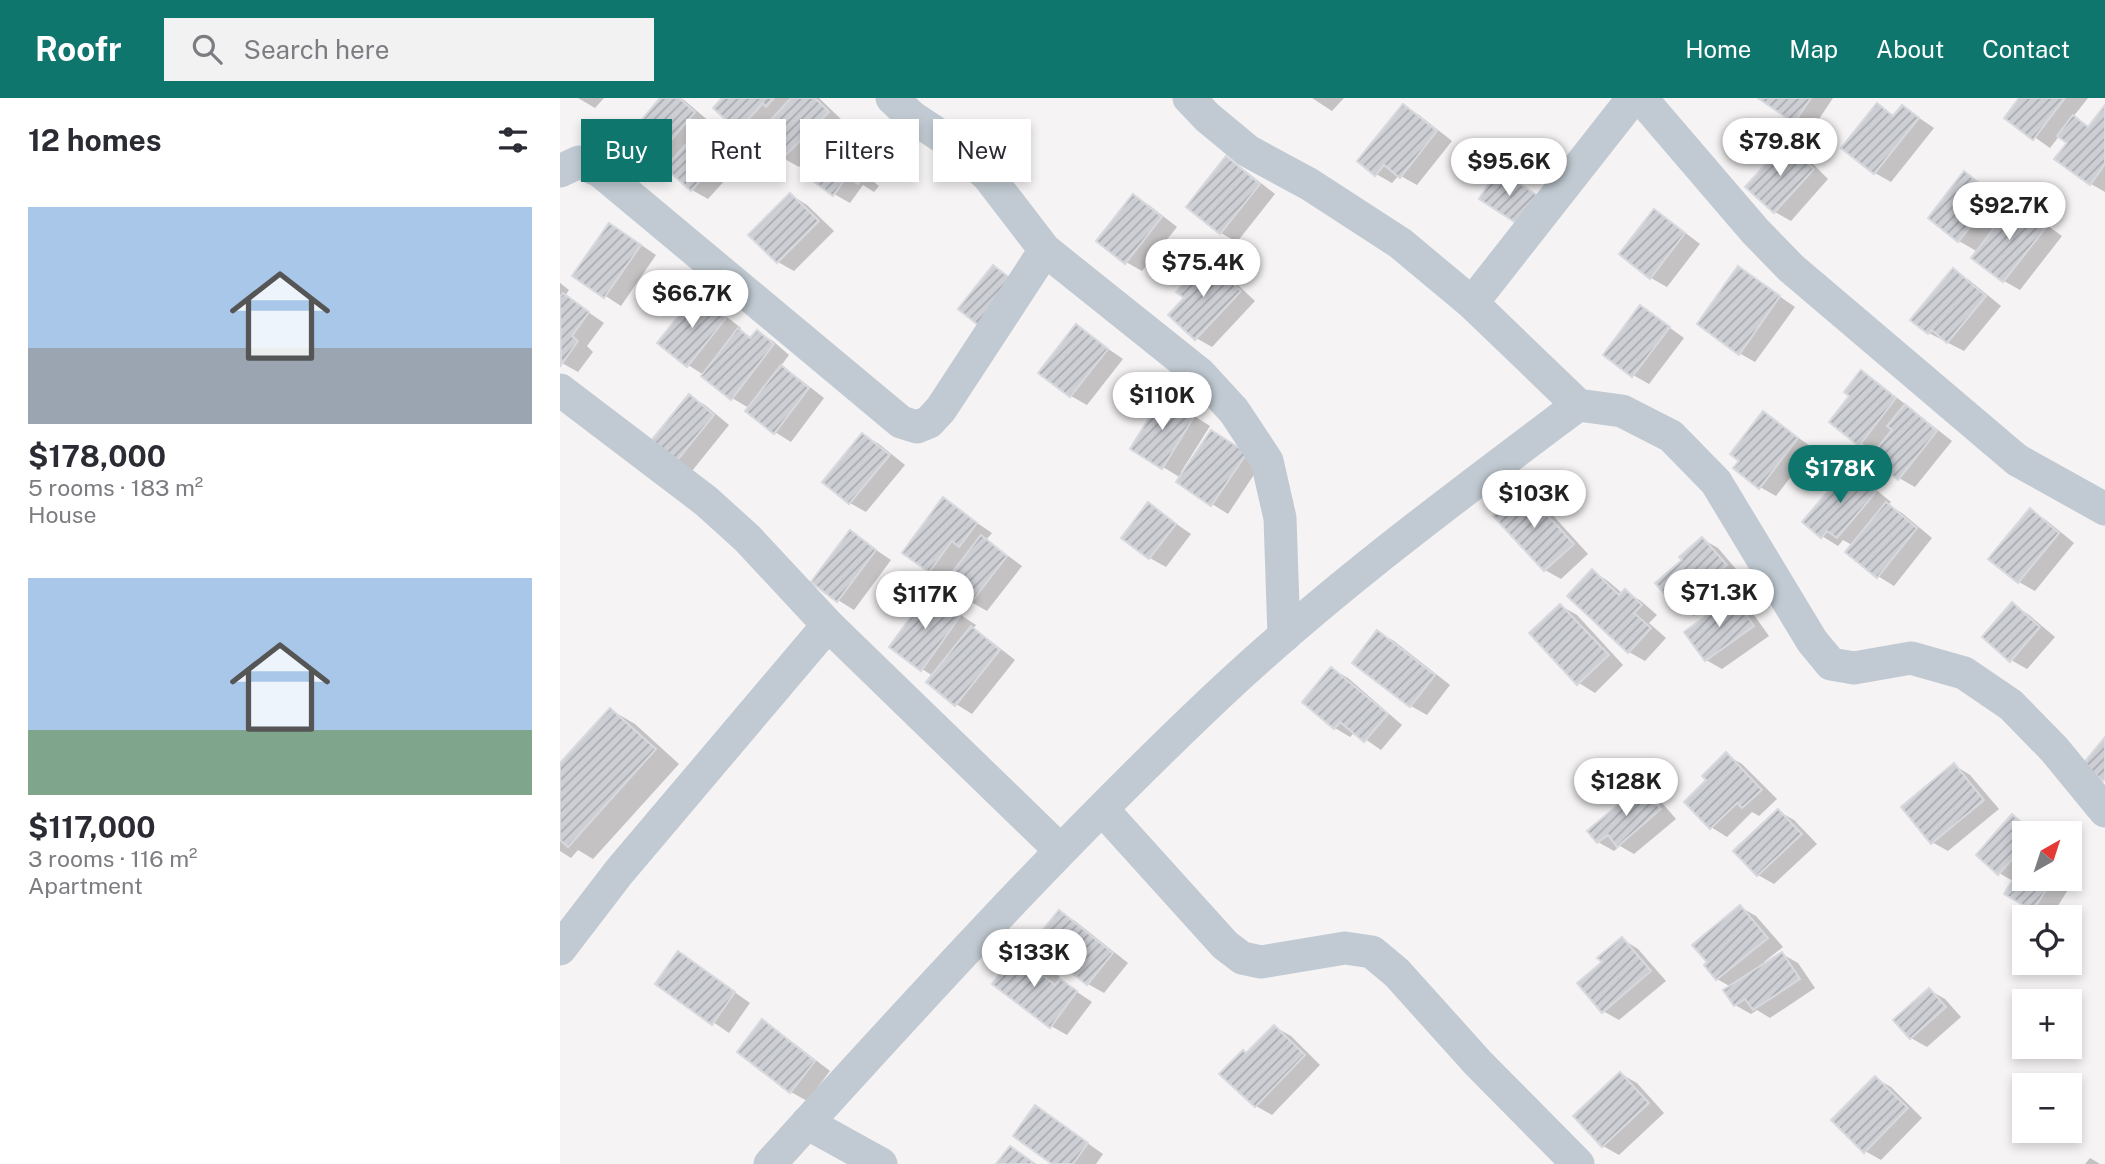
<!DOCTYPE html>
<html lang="en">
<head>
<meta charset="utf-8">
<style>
  :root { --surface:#fff; --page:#f2f2f3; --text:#2b2b33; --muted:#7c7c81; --accent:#0f766e }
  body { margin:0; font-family:"Public Sans",sans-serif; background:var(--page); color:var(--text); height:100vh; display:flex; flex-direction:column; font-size:26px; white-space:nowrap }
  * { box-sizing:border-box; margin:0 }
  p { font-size:23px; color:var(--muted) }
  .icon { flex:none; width:38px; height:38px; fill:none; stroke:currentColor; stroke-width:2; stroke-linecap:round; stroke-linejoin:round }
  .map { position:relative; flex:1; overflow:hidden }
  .sheet { display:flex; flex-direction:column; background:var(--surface); width:560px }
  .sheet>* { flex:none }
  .banner { position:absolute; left:21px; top:21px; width:665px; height:63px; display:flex; gap:14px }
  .needle { width:46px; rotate:39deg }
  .tools { position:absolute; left:1452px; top:723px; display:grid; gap:14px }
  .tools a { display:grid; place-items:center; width:70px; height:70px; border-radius:0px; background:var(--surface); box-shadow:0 4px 10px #0003; font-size:35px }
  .price { position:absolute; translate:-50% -60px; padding:0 16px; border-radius:24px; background:#fff; color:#222; font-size:23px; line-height:46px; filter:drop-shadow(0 2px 4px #0008) }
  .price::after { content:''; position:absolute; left:50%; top:42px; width:21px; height:16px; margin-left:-10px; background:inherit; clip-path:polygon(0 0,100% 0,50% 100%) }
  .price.on { background:var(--accent); color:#fff }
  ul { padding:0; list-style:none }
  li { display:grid; align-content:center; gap:14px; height:371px; padding:0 28px }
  li span { display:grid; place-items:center; height:217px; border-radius:0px; color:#555 }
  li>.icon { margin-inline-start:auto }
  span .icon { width:126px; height:126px; fill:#fffc; stroke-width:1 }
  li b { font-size:30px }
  h2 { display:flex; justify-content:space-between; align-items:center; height:84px; padding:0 28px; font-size:30px }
  .tag { padding:0 24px; border-radius:0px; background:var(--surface); box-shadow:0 4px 10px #0003; font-size:24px; line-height:63px }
  .tag.on { background:var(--accent); color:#fff }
  header { display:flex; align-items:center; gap:42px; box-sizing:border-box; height:98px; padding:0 35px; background:var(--accent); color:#fff }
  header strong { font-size:33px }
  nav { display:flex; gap:38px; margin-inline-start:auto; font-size:24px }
  .search { width:490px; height:63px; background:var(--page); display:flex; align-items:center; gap:18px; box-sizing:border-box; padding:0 24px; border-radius:0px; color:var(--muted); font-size:26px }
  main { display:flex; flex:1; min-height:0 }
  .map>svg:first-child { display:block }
</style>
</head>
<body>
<header>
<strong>Roofr</strong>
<div class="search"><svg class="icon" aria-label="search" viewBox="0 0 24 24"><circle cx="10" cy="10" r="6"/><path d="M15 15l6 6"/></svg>Search here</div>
<nav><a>Home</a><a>Map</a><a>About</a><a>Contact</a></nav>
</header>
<main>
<section class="sheet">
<h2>12 homes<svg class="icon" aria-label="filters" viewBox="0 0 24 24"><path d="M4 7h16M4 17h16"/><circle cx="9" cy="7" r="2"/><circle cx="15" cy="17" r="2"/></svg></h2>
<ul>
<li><span style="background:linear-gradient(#a9c7e8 65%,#9aa5b1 0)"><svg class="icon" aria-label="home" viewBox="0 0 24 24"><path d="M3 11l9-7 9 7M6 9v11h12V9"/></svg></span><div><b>$178,000</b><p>5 rooms · 183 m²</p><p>House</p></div></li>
<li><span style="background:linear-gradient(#a9c7e8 70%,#7fa58c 0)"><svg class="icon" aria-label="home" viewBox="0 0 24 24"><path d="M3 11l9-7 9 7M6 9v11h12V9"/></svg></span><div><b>$117,000</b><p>3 rooms · 116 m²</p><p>Apartment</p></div></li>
</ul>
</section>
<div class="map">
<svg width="1545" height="1066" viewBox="0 0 1545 1066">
  <defs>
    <pattern id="building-hatch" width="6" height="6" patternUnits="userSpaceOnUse" patternTransform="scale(1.75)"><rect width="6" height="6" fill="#cdcfd5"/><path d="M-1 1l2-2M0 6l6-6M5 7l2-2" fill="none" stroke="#a8abb0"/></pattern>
  </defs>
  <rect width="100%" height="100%" fill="#f5f3f3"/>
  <g fill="#0003">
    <polygon points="18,0 44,0 35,10"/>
    <polygon points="102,0 120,0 124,2 150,24 146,29 160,38 185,60 148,101 132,92 107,70 111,65 98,58"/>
    <polygon points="165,0 259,0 284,24 239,69 223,60 198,37 195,40 180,31"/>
    <polygon points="752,0 784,0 772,13"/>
    <polygon points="1201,0 1273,0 1251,33"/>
    <polygon points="1461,0 1528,0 1513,19 1530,29 1545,10 1545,94 1531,86 1509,44 1500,37 1490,50 1446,19"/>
    <polygon points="1317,7 1335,18 1343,9 1374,30 1331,84 1315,75 1283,50"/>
    <polygon points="843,8 859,17 892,43 857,87 839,77 832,85 816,76"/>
    <polygon points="283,29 327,59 310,81 319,88 314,94 303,87 290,105 274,96"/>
    <polygon points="1226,46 1242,55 1268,81 1231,123 1215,114 1188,89"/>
    <polygon points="666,61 682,70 715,96 677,144 661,135 628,108"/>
    <polygon points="1405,76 1421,85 1452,110 1456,105 1502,138 1460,192 1444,183 1418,154 1399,143 1370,119"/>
    <polygon points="231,97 247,107 274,133 234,173 218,164"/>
    <polygon points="573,98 589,107 617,129 582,173 566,164"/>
    <polygon points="1095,114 1110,123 1140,146 1107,189 1091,180"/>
    <polygon points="65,136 96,157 61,208 15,178"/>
    <polygon points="647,163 663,173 695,203 652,249 636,240 626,200"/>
    <polygon points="1179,170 1235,209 1195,264 1179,255"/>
    <polygon points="1393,173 1409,182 1441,208 1404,253 1369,235 1353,221"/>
    <polygon points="0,185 9,192 5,198 44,225 27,248 33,254 18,274 0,264"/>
    <polygon points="137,198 153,208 181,230 179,233 192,240 197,234 213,243 229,257 220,269 237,279 264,300 231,344 215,334 189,310 172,300 144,277 128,267"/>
    <polygon points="1081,209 1124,240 1089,286 1073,277"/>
    <polygon points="516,229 563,261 527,307 511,298"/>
    <polygon points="1301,275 1317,284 1392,343 1355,389 1339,380 1315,355 1271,324 1291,298"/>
    <polygon points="129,298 145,307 169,327 132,373 116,363"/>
    <polygon points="620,309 650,328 621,374 624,376 652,334 701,366 668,416 652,406 621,380 603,369"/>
    <polygon points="1203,315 1253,350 1216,398 1200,389 1182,363"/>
    <polygon points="303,337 319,346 345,367 306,414 290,405 264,384"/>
    <polygon points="1288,372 1304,382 1331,404 1328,407 1342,415 1372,440 1334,488 1318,478 1292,447 1283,442 1278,448 1262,438"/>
    <polygon points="963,393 979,402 1028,456 1001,481 985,472"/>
    <polygon points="383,402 432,435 426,442 462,468 427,513 411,504 388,483 370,473"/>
    <polygon points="589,407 631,436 606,469 590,460"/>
    <polygon points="1470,413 1486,422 1514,445 1475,493 1459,484"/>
    <polygon points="291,435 331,462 294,512 278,502"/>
    <polygon points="1142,441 1158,450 1181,477 1134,518 1118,508 1124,462"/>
    <polygon points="1032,473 1048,483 1063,496 1065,493 1081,503 1097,517 1089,525 1106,540 1085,563 1069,554 1009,498"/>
    <polygon points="369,496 416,527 413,531 427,540 455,562 412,616 396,606 373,578 362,571"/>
    <polygon points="1173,501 1189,510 1209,538 1162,571 1146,562"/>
    <polygon points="1452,507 1468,516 1495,539 1467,571 1451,562"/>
    <polygon points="1001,508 1017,517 1063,567 1035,595 1019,585"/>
    <polygon points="818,534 834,543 890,587 867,617 851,608"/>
    <polygon points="772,571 788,580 842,627 821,652 795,634 790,639 775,630"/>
    <polygon points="51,612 75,626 119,666 33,761 18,752 11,760 0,753 0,668"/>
    <polygon points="1166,657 1182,666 1217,701 1199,718 1192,714 1167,739 1151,729 1149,682"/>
    <polygon points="1394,667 1410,677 1439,711 1388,753 1372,744"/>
    <polygon points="1081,690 1097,699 1116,721 1074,756 1060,748 1054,753 1038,744"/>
    <polygon points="1218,713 1234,722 1257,746 1214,786 1198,777 1175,753"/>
    <polygon points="1453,718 1477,735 1465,735 1465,780 1510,779 1514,782 1491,819 1486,819 1446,795 1453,783 1439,775"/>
    <polygon points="1180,809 1196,818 1223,849 1204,864 1206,866 1222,856 1238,865 1255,890 1210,920 1197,912 1191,916 1175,907 1171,889 1157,881"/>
    <polygon points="499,814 515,823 568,865 544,895 528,886 475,843"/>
    <polygon points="1062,841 1078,851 1106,883 1059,922 1043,913 1044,864"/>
    <polygon points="119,855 190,905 169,935 97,885"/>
    <polygon points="456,856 472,866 475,863 491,872 500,879 498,881 532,904 507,937 491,928"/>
    <polygon points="1369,892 1385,901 1401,919 1367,949 1351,940 1335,922"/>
    <polygon points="202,923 218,933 270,973 247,1003 231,994 179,953"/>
    <polygon points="715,929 731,938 760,967 712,1017 696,1008 688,956"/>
    <polygon points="1061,976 1077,985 1104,1015 1059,1057 1043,1048"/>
    <polygon points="1315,980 1331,989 1362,1020 1321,1062 1305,1053"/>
    <polygon points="476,1009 543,1056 536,1066 495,1066"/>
    <polygon points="1530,1060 1540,1066 1525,1066"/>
  </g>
  <g fill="url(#building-hatch)" stroke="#d7d9de" stroke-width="2">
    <polygon points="100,0 119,0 135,14 97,59 70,36"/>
    <polygon points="162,0 214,0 206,9 203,5 178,33 153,10"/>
    <polygon points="231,0 255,0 269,14 222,61 196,38"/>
    <polygon points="1198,0 1251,0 1234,25"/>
    <polygon points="1459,0 1505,0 1473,42 1444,20"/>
    <polygon points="1317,5 1333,18 1342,7 1359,20 1314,76 1281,50"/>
    <polygon points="843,6 877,33 840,80 824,67 815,78 797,63"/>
    <polygon points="1545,7 1545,66 1530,87 1494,61 1507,45 1497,38 1513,17 1528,29"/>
    <polygon points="144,26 170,49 131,93 105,70"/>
    <polygon points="283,26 312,49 295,71 304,77 298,86 287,78 273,98 245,77"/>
    <polygon points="1226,44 1254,71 1214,115 1185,89"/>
    <polygon points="666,58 700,86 660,136 626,109"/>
    <polygon points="938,72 980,99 961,128 919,101"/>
    <polygon points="1404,73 1435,98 1398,144 1368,120"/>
    <polygon points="230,95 259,123 217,165 188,137"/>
    <polygon points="573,96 602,119 565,166 536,143"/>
    <polygon points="1455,103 1487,128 1443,184 1411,160"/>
    <polygon points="1094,111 1125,135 1090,181 1059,156"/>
    <polygon points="49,125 81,147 44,200 12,178"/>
    <polygon points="646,161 681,193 635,242 608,217 624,200 616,194"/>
    <polygon points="433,167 456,185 422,230 398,211"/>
    <polygon points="1178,168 1220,198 1179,257 1137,226"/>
    <polygon points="1393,170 1426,198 1387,245 1372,232 1368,236 1350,222"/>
    <polygon points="3,195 29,214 12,238 18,243 1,267 0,199"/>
    <polygon points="136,196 166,220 127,269 97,245"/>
    <polygon points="1080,207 1110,229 1072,279 1043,257"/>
    <polygon points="516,226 548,251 510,299 478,275"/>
    <polygon points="178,230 190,240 197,232 214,246 171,302 141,278"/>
    <polygon points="221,267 249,290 214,336 185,313"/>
    <polygon points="1301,272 1336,300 1299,348 1269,324 1289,298 1284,294"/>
    <polygon points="129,296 154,317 115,365 90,344"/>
    <polygon points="603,297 635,317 602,371 570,351"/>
    <polygon points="1345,306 1377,333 1338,382 1310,359 1332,332 1327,328"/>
    <polygon points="1203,313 1238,340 1199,391 1173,370 1179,363 1170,356"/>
    <polygon points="651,332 687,355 651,408 616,384"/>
    <polygon points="302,335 330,357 289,406 262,384"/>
    <polygon points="1288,370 1316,394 1277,440 1267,433 1261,440 1242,424"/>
    <polygon points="963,391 1014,446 984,473 933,418"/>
    <polygon points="383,399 417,425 399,449 392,443 369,474 342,455"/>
    <polygon points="588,404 616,426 589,461 561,440"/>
    <polygon points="1326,404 1357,430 1317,480 1285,454"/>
    <polygon points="1470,410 1499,435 1458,485 1428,461"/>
    <polygon points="290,432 316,452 277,504 251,484"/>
    <polygon points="421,437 447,458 410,506 384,485"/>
    <polygon points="1142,439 1167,467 1117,510 1095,485 1122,462 1119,459"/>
    <polygon points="1032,471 1059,497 1065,491 1082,507 1074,515 1091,530 1068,555 1007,498"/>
    <polygon points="369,494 401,517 361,573 329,549"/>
    <polygon points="1173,499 1194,528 1145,563 1124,534"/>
    <polygon points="1452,504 1480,529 1450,564 1422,539"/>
    <polygon points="1000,506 1049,557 1017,587 969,535"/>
    <polygon points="411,528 440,552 395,608 366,584"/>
    <polygon points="817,532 875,577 850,609 792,565"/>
    <polygon points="771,569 828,616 804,644 780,624 774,631 742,604"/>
    <polygon points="50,610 96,651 8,749 0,742 0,665"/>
    <polygon points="1545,639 1545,681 1543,683 1523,666"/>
    <polygon points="1166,654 1202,692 1182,710 1177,705 1150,731 1124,704 1146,682 1142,678"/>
    <polygon points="1394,665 1424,702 1371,746 1341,709"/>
    <polygon points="1081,688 1101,711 1057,749 1048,737 1037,745 1027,733"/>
    <polygon points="1218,711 1242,736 1197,778 1173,753"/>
    <polygon points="1452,716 1474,735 1465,735 1465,747 1438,777 1416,757"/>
    <polygon points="1465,762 1465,780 1493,780 1473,813 1444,796"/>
    <polygon points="1180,807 1208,840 1156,882 1144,867 1147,864 1132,847"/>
    <polygon points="499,812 553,855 527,887 473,844"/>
    <polygon points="1062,839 1091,873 1042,915 1017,885 1042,864 1037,860"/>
    <polygon points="118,853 175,894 152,927 95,886"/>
    <polygon points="456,854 470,865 474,861 485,868 480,875 495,887 500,881 517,893 490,930 432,886"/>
    <polygon points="1222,854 1240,881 1193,912 1185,901 1174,908 1163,892"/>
    <polygon points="1369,890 1386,909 1350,941 1333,922"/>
    <polygon points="202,921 255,963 230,995 177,954"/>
    <polygon points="714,927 745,957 695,1009 659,976 683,952 686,955"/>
    <polygon points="1060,974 1089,1005 1042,1049 1013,1018"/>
    <polygon points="1315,978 1348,1010 1304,1055 1271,1022"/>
    <polygon points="475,1007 528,1045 513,1066 492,1066 453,1038"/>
    <polygon points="450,1048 475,1066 436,1066"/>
  </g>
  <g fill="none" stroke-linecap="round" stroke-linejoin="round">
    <g stroke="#c1cad2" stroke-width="33">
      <polyline points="332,0 352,19 390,44 428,78 485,152 640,276 674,313 707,363 720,420 724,538"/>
      <polyline points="629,0 647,19 688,53 749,86 840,145 912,205 1018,307 1062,313 1111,338 1156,384 1252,543 1271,566 1294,570 1351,560 1404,575 1451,607 1494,651 1545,713"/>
      <polyline points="1081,0 1195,133 1231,170 1457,362 1545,411"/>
      <polyline points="0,73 19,64 40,73 341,324 357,329 369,324 381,311 485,152"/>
      <polyline points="912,205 1073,0"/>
      <polyline points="0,292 146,403 187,440 268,527 500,752"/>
      <polyline points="543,712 665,847 682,860 701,864 785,850 812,854 837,875 918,965 1018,1066"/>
      <polyline points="0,851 59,774 268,527"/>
      <polyline points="247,1025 321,1066"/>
      <path d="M210 1066C354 907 498 749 653 602 767 494 893 401 1018 307"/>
    </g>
  </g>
</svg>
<div class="tools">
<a><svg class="needle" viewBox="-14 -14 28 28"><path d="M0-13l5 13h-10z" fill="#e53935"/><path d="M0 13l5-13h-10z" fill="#7c7c81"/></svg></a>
<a><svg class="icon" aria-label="locate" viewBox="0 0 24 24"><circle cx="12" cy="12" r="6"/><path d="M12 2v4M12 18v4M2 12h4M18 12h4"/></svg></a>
<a>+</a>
<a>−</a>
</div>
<b class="price" style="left:1220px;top:80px">$79.8K</b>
<b class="price" style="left:949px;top:100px">$95.6K</b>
<b class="price" style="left:1449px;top:144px">$92.7K</b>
<b class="price" style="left:643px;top:201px">$75.4K</b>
<b class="price" style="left:132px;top:232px">$66.7K</b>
<b class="price" style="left:602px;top:334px">$110K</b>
<b class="price on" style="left:1280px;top:407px">$178K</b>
<b class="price" style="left:974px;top:432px">$103K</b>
<b class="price" style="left:1159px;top:531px">$71.3K</b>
<b class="price" style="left:365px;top:533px">$117K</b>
<b class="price" style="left:1066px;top:720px">$128K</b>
<b class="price" style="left:474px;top:891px">$133K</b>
<div class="banner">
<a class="tag on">Buy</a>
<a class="tag">Rent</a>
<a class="tag">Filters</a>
<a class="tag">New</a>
</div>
</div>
</main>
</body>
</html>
